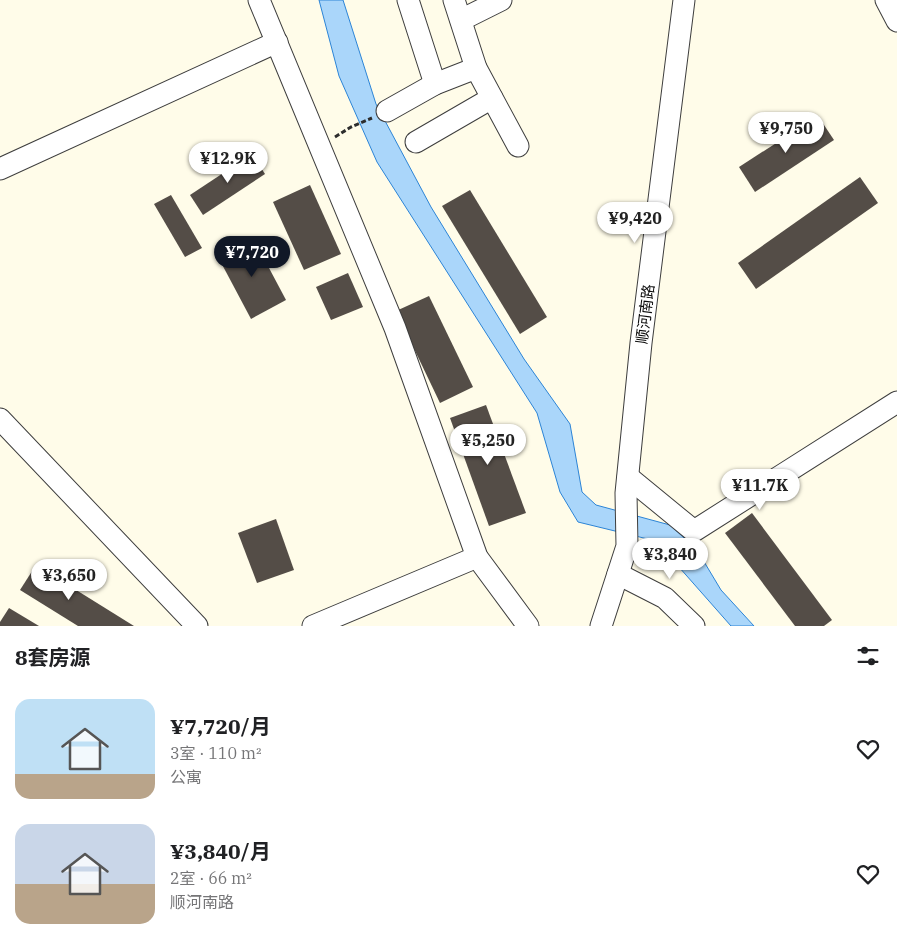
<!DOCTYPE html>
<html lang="zh">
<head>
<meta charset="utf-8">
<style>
  :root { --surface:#fff; --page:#f2f2f2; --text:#202124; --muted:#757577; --accent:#111827 }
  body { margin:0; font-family:"IBM Plex Serif","Noto Sans SC",serif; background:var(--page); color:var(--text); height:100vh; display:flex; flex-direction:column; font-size:19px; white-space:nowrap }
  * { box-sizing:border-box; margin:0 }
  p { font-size:16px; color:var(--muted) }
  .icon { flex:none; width:28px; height:28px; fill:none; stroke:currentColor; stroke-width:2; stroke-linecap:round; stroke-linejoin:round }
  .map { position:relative; height:626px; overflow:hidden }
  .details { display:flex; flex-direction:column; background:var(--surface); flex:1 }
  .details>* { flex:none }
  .price { position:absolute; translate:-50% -42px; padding:0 11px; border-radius:18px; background:#fff; color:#222; font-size:16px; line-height:32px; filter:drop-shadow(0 1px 2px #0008) }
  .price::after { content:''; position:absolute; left:50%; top:30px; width:15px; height:11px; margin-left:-8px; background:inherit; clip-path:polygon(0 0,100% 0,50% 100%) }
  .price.selected { background:var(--accent); color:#fff }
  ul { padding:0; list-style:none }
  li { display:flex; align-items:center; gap:15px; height:125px; padding:0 15px }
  li span { display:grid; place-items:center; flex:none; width:140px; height:100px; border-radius:15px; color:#555 }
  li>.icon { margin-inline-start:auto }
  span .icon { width:60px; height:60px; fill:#fffc; stroke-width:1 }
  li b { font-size:21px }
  h2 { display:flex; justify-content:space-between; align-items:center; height:60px; padding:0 15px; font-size:21px }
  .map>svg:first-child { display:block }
</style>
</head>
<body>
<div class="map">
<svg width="897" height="626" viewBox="0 0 897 626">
  <rect width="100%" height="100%" fill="#fffce9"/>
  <polygon fill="#aad6fa" stroke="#2c84d6" points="319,0 343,0 376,104 431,207 524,359 570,424 582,492 596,505 670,525 697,550 721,590 754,626 731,626 656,541 578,522 560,492 537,413 377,162 339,76"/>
  <g fill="#544d47">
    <polygon points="818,116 834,140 755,192 739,167"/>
    <polygon points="252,154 265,174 203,215 190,195"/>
    <polygon points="860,177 878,203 756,289 738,263"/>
    <polygon points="310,185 341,254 304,270 273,202"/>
    <polygon points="470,190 547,317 520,334 442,206"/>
    <polygon points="171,195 202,248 185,257 154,204"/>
    <polygon points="252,236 286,300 251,319 217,255"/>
    <polygon points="348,273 363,307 331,320 316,287"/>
    <polygon points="429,296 473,387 440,403 396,311"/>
    <polygon points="486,405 526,513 489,526 450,418"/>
    <polygon points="752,513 832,620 824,626 795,626 725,533"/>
    <polygon points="276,519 294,570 257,583 238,533"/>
    <polygon points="36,565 134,626 78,626 20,590"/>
    <polygon points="9,608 39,626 0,626 0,622"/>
  </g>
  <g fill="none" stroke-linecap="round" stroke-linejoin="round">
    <g stroke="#3e3e3e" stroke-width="23">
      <g id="minor">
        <polyline points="259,0 395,328 477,557 528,626"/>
        <polyline points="408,0 435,84"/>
        <polyline points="454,0 476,68 518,146"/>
        <polyline points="886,0 897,21"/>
        <polyline points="461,20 501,0"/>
        <polyline points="387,111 435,84 476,68"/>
        <polyline points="416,142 492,98"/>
        <polyline points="0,169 277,42"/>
        <polyline points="0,419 197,626"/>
        <polyline points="628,477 694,531 897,402"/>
        <polyline points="618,574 665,598 694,626"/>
        <polyline points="313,626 477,557"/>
        <polyline points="601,626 627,546 626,493 641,343 684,0"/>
      </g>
    </g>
    <polyline stroke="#2d2d2d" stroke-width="3" stroke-dasharray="5 2.5" stroke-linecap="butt" points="335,137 351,127 372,118"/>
    <use href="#minor" stroke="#fff" stroke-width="21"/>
  </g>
  <g text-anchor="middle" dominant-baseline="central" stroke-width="5" stroke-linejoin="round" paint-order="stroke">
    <g font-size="15" fill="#0b0b0b" stroke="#fff">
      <text transform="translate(645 314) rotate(-83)">顺河南路</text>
    </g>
  </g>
</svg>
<b class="price" style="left:786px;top:154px">¥9,750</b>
<b class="price" style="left:228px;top:184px">¥12.9K</b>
<b class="price" style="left:635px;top:244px">¥9,420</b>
<b class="price selected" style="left:252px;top:278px">¥7,720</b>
<b class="price" style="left:488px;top:466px">¥5,250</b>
<b class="price" style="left:760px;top:511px">¥11.7K</b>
<b class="price" style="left:670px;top:580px">¥3,840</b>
<b class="price" style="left:69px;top:601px">¥3,650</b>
</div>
<section class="details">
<h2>8套房源<svg class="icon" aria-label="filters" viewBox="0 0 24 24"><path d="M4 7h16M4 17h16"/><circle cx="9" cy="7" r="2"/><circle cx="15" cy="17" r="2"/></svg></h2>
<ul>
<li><span style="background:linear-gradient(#bfe0f5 75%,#b9a48a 0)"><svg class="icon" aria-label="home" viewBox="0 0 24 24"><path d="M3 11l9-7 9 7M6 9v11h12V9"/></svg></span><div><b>¥7,720/月</b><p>3室 · 110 m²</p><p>公寓</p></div><svg class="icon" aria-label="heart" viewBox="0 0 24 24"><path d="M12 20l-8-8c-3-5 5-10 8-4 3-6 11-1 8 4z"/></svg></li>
<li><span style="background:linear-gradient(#c9d6e8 60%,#b9a48a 0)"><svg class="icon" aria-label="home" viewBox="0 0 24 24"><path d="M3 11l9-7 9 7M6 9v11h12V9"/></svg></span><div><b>¥3,840/月</b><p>2室 · 66 m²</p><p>顺河南路</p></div><svg class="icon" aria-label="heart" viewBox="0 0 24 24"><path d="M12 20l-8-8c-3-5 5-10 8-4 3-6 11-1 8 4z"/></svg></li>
</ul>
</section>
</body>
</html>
